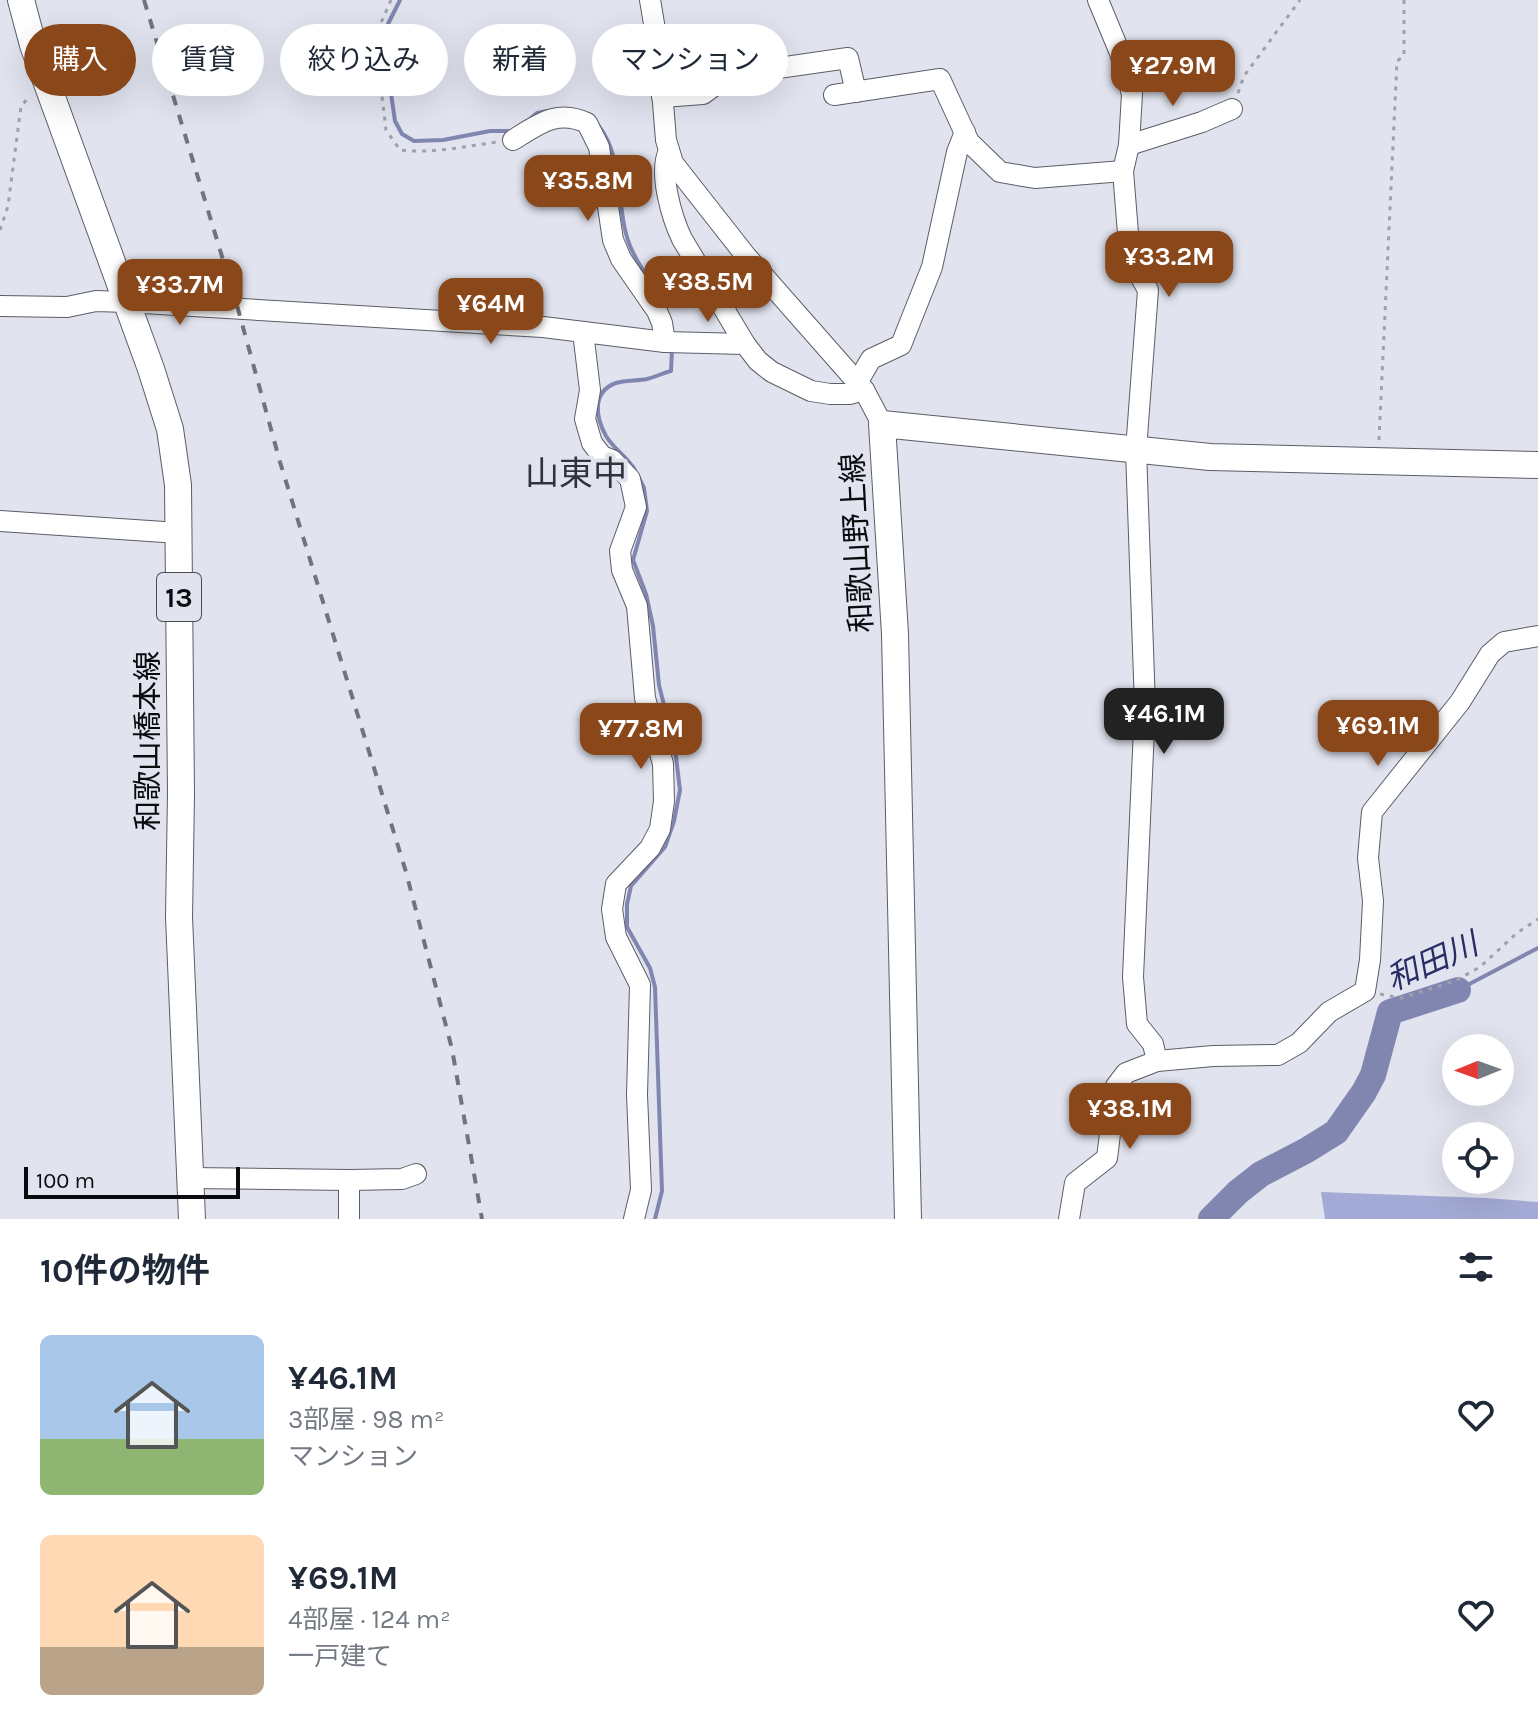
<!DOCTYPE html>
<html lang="ja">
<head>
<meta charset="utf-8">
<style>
  :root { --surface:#fff; --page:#f6f6f7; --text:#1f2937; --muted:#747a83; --accent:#8a4719 }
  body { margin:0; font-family:Karla,"Noto Sans JP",sans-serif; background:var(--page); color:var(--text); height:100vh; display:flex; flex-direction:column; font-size:30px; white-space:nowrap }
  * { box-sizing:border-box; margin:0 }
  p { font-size:26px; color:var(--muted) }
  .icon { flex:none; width:44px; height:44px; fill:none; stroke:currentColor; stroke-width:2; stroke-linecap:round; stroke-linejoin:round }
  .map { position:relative; height:1219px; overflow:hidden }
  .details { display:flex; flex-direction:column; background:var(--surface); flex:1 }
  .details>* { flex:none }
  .guide { position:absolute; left:24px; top:24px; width:800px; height:72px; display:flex; gap:16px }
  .needle { width:52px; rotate:269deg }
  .tools { position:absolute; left:1442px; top:1034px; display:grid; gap:16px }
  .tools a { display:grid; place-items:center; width:72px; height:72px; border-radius:50%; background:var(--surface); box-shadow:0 8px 32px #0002; font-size:40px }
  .scale { position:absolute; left:24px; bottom:20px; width:216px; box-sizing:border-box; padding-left:8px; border:4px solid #0a0b0f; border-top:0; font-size:22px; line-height:28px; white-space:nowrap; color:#0a0b0f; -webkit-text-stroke:6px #e1e3ef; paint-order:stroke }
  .price { position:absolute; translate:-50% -68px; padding:0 18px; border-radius:16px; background:var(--accent); color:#fff; font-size:26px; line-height:52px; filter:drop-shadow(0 2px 4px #0008) }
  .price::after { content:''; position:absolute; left:50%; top:48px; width:24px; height:18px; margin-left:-12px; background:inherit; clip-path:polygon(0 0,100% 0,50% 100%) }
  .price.current { background:#222; color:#fff }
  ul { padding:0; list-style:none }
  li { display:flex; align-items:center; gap:24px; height:200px; padding:0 40px }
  li span { display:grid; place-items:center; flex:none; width:224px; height:160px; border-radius:12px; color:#555 }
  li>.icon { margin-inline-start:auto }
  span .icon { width:96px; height:96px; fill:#fffc; stroke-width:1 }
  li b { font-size:34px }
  h2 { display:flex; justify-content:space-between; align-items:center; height:96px; padding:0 40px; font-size:34px }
  .tag { padding:0 28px; border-radius:36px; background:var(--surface); box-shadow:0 8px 32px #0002; font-size:28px; line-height:72px }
  .tag.current { background:var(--accent); color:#fff }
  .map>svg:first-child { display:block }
</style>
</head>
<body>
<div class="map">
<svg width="1538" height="1219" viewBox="0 0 1538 1219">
  <rect width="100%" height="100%" fill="#e1e3ef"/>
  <polygon fill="#a3aad5" points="1321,1192 1485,1198 1538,1202 1538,1219 1325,1219"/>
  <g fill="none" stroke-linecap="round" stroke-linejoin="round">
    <g stroke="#8086b0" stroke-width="4">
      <polyline points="400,0 388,24 386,59 395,121 402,134 414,141 443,140 490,131 514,131"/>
      <polyline points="530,119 537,113 547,111"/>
      <path d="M598 125C625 158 615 208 630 246 637 263 649 279 658 295"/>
      <path d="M635 470C627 457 614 449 606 436 596 418 591 392 616 383 625 380 637 381 647 379 655 377 663 373 671 371L672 349"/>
      <polyline points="639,478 644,488 647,511 633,560 646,594 653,626 659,685 675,749 680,790 674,821 665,847 631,886 627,904 627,927 650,968 655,987 662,1191 655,1219"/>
      <polyline points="1458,990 1538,948"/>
    </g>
    <polyline stroke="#8086b0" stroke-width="26" points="1211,1219 1238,1192 1261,1174 1307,1150 1336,1132 1364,1092 1373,1075 1390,1012 1458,990"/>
    <g stroke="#5b5d67" stroke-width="22">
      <g id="minor">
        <polyline points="650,0 659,53 666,140 673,163 746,256 864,390 882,424"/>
        <polyline points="1098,0 1120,53 1132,94 1129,145 1123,171 1130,258 1148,290 1136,450 1145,706 1133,977 1137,1024 1153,1044 1157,1061"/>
        <polyline points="834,95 940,79 969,142 1000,172 1035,178 1123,171"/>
        <polyline points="662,97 703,94 729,75 848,58 856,92"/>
        <path d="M513 140C539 124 557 109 587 123L599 147 613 240 621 259 657 311 662 323 665 342"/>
        <polyline points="1129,145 1202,122 1232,109"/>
        <path d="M669 151C658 172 672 218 682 239L745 344 758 361 772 372 811 391 830 394H849L864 390"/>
        <polyline points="0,306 67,307 96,301 126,302 543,327 665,342 745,344"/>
        <polyline points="583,332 590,390 585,419 592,443 602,456 612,460 630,479 636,507 620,551 622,570 637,606 645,698 663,764 664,801 660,829 650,848 616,884 612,909 616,937 640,985 637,1095 641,1190 634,1219"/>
        <polyline points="857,383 871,359 901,345 932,267 957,152 965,132"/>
        <polyline points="0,521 179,533"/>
        <polyline points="190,1178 349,1180 402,1179 416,1174"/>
        <polyline points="349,1219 349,1180"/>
        <polyline points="1069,1219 1075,1183 1107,1158 1116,1086 1126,1073 1157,1061 1213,1056 1278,1055 1299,1043 1329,1012 1365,991 1370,960 1373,901 1368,858 1372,812 1460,702 1490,654 1504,642 1538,636"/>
      </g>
    </g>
    <g stroke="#5b5d67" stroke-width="28">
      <g id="major">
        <polyline points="21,0 33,45 151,369 170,429 178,485 181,794 179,917 192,1219"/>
        <polyline points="908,1219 895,634 882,424 1210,457 1538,465"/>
      </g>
    </g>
    <g stroke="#9fa1aa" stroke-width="3" stroke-dasharray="4 6" stroke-linecap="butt">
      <path d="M391 0 377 32V55L386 130 400 150C432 154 467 146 498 142"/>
      <polyline points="1238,93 1244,76 1300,0"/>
      <polyline points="0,230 8,206 21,106 30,96"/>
      <polyline points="1379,440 1397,61 1404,56 1404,0"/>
      <polyline points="1380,994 1401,998 1455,981 1480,967 1517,933 1538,919"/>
    </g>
    <use href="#minor" stroke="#fff" stroke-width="20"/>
    <use href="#major" stroke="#fff" stroke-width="26"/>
    <polyline stroke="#72737b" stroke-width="4" stroke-dasharray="10 10" stroke-linecap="butt" points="144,0 238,309 280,462 406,872 452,1049 482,1219"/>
  </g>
  <g text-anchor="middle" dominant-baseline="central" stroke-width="8" stroke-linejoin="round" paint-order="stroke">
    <rect fill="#e1e3ef" stroke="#4a4c52" stroke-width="2" x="157" y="573" width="44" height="48" rx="6"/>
    <g font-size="28" font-weight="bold" fill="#0a0b0f">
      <text x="179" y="597">13</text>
    </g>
    <g font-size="30" fill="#0a0b0f" stroke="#e1e3ef">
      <text transform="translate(857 543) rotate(-93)">和歌山野上線</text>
      <text transform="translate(148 741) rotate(-90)">和歌山橋本線</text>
    </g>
    <g font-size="32" font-style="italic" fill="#2a2d63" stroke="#e1e3ef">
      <text transform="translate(1432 962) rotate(-24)">和田川</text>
    </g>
    <g font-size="34" fill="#31333c" stroke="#e1e3ef">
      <text x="576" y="474">山東中</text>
    </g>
  </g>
</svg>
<div class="tools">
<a><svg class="needle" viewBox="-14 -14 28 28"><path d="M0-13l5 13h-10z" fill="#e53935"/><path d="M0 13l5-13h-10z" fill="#747a83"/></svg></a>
<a><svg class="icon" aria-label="locate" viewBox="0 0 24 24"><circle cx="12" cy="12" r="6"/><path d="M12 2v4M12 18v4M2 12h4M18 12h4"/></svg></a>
</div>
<div class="scale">100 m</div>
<b class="price" style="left:1173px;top:108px">¥27.9M</b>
<b class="price" style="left:588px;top:223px">¥35.8M</b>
<b class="price" style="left:1169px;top:299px">¥33.2M</b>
<b class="price" style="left:708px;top:324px">¥38.5M</b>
<b class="price" style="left:180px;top:327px">¥33.7M</b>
<b class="price" style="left:491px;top:346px">¥64M</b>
<b class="price current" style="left:1164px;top:756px">¥46.1M</b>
<b class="price" style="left:1378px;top:768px">¥69.1M</b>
<b class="price" style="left:641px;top:771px">¥77.8M</b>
<b class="price" style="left:1130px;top:1151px">¥38.1M</b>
<div class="guide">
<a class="tag current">購入</a>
<a class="tag">賃貸</a>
<a class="tag">絞り込み</a>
<a class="tag">新着</a>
<a class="tag">マンション</a>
</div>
</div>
<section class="details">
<h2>10件の物件<svg class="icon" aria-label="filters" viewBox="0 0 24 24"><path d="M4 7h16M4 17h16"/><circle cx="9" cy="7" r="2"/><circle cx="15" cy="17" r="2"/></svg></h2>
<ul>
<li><span style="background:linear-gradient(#a9c7e8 65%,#8fb573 0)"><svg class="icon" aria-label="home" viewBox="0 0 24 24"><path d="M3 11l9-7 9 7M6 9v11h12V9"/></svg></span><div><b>¥46.1M</b><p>3部屋 · 98 m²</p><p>マンション</p></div><svg class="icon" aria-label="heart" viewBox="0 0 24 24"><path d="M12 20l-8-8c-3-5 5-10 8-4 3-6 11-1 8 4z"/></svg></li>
<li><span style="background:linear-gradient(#ffd9b3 70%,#b9a48a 0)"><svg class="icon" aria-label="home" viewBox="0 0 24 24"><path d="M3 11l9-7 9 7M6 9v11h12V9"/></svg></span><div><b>¥69.1M</b><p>4部屋 · 124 m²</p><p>一戸建て</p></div><svg class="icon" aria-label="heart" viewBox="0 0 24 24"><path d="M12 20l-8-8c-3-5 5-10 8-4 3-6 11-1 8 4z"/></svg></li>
</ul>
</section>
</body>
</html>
